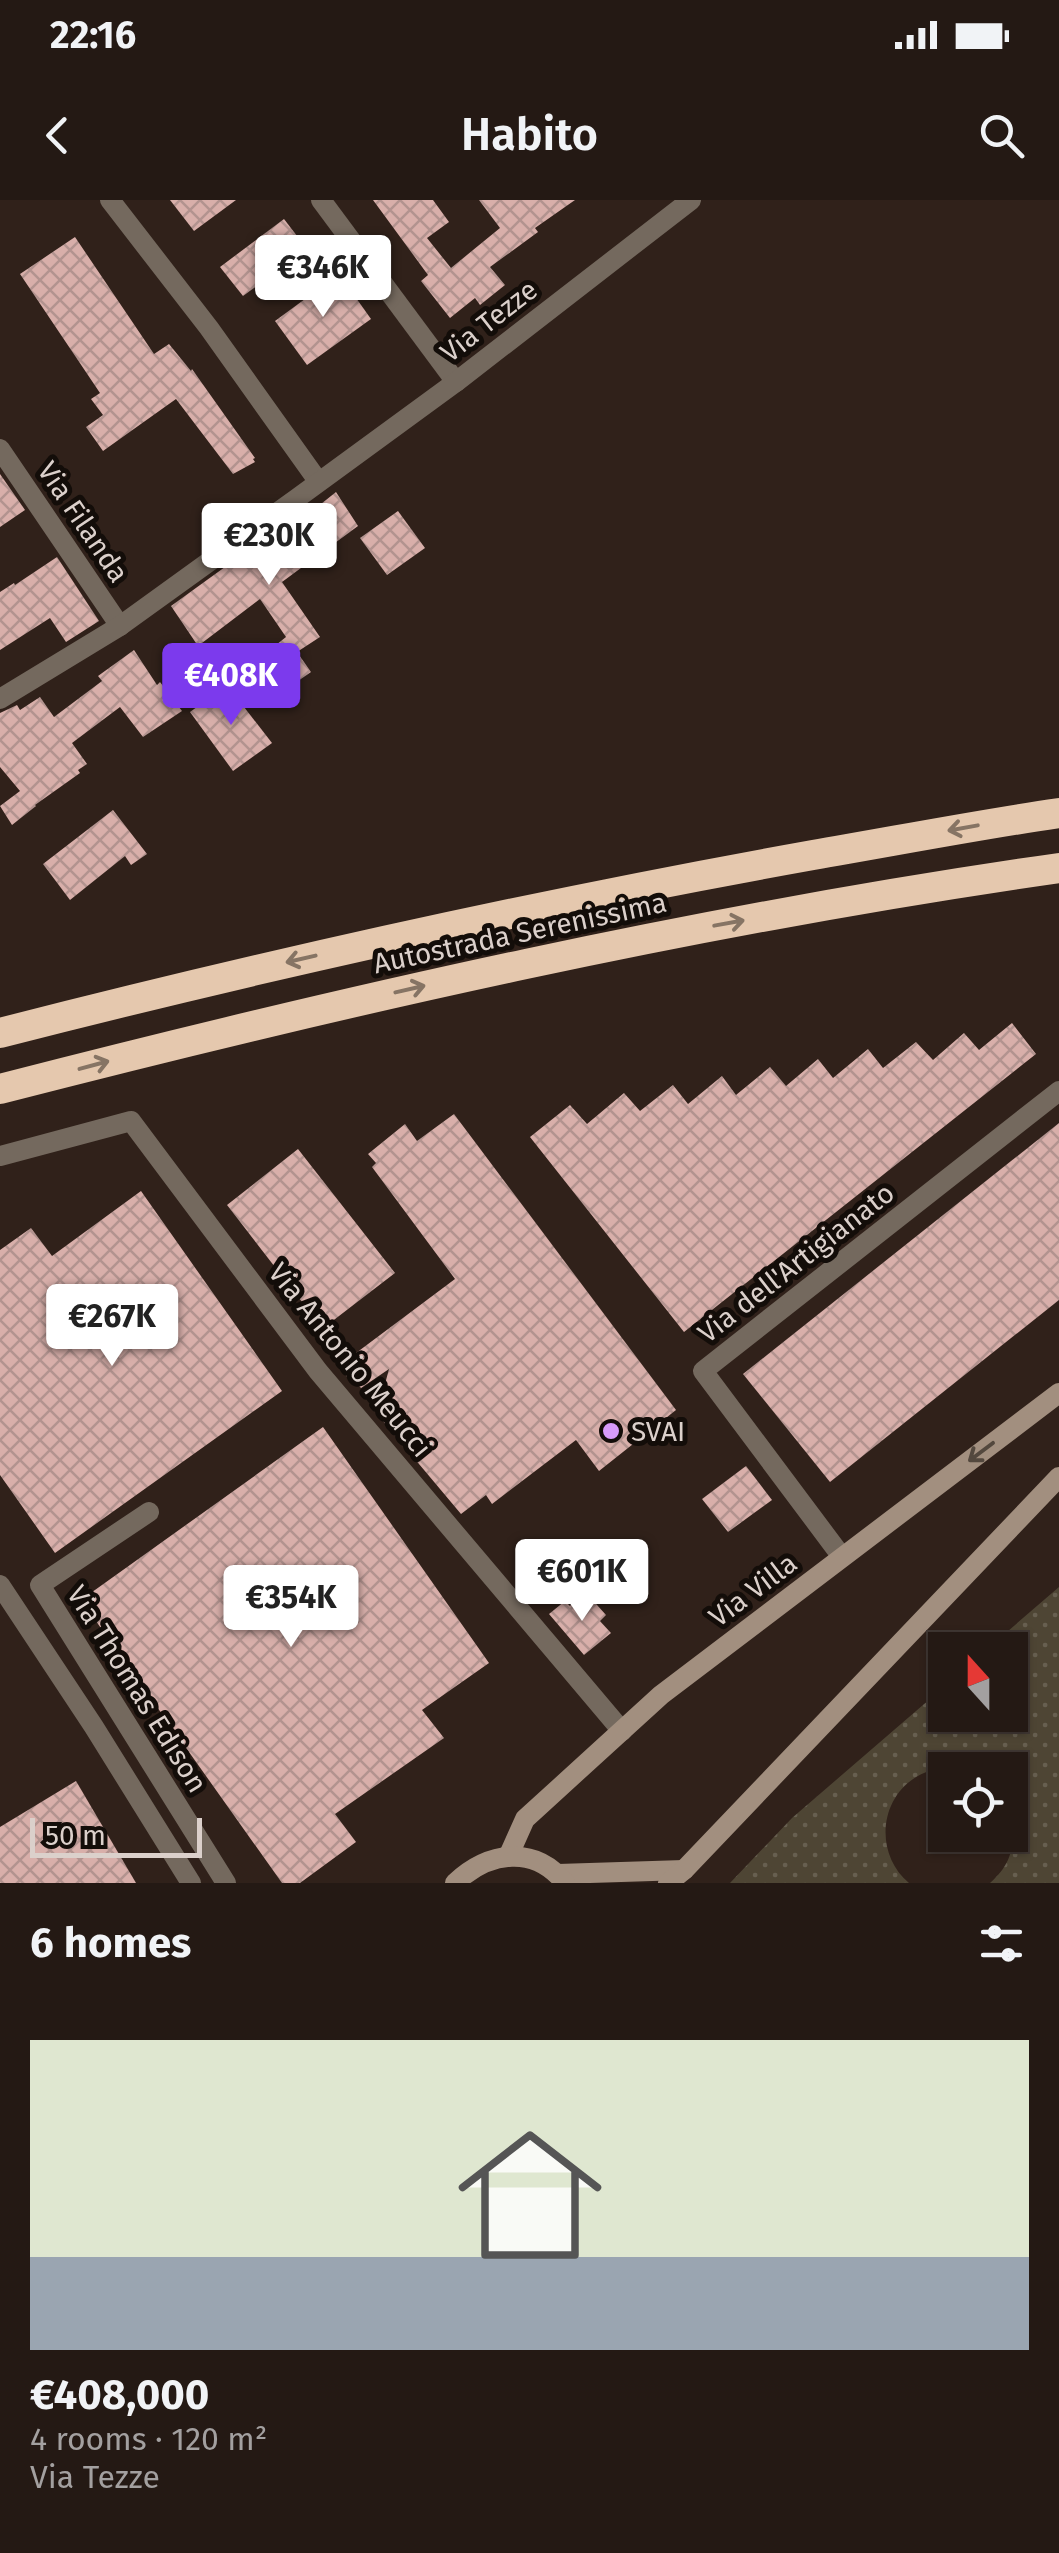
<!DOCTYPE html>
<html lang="en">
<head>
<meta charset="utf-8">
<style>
  :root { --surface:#241914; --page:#302622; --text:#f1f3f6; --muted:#a3a0a0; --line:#413834; --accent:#7c3aed }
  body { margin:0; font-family:"Fira Sans",sans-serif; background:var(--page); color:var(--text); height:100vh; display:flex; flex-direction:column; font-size:38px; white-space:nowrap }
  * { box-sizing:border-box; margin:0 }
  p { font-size:32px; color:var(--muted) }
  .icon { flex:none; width:55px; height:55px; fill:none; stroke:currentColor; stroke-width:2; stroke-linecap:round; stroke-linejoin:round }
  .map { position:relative; height:1683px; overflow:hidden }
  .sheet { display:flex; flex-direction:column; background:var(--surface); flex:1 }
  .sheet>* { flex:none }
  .needle { width:65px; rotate:339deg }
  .tools { position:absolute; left:928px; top:1432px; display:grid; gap:20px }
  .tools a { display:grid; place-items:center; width:100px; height:100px; border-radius:0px; background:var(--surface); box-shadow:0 2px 8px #0004,0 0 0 2px var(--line); font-size:50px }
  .scale { position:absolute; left:30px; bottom:25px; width:172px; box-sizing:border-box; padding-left:10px; border:5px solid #dbd0cb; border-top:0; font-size:28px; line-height:35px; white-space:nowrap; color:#dbd0cb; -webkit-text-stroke:8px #130d09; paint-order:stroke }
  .price { position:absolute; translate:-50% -85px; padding:0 22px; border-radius:10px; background:#fff; color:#222; font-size:32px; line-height:65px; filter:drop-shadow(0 2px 5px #0008) }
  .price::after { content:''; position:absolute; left:50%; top:60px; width:30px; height:22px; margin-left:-15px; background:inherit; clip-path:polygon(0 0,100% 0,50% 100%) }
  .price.on { background:var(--accent); color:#fff }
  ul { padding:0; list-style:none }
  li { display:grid; align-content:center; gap:20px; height:530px; padding:0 30px }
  li span { display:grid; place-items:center; height:310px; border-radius:0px; color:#555 }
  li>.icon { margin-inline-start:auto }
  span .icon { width:180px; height:180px; fill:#fffc; stroke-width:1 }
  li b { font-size:42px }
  h2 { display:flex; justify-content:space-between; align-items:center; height:120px; padding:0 30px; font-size:42px }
  .status { display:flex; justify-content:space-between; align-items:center; height:70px; padding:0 50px; background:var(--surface); direction:ltr }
  .status svg { height:28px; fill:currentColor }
  header { display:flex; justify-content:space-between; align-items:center; height:130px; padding:0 30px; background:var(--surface); font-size:45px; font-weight:600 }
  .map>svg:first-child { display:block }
</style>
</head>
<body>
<div class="status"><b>22:16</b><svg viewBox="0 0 49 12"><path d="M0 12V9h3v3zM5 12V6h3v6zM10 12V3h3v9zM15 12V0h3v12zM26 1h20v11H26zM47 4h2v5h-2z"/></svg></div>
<header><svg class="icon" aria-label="back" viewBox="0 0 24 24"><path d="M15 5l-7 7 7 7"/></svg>Habito<svg class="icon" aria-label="search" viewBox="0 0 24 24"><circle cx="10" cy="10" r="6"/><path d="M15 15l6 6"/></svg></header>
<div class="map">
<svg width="1059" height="1683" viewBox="0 0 1059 1683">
  <defs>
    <pattern id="grass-dots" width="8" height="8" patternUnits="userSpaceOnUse" patternTransform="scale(2.5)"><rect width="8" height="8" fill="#4e4534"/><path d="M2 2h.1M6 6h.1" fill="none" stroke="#675f50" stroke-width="1.8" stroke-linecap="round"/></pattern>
    <pattern id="building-cross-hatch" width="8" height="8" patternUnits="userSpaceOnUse" patternTransform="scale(2.5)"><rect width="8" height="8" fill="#d8afaa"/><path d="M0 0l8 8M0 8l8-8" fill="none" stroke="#b2938f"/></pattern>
  </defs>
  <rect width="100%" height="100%" fill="#30211a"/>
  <path fill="url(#grass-dots)" d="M1059 1387V1683H990C1015 1661 1015 1641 1010 1610 1008 1598 1010 1583 1010 1570 997 1570 983 1571 970 1570 957 1569 945 1566 932 1570 881 1585 870 1650 909 1683H730L792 1618 945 1486V1515H1010V1450H986Z"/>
  <g fill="url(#building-cross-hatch)">
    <polygon points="170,0 236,0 194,31"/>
    <polygon points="373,0 433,0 449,22 427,38 451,68 500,28 479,0 575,0 535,28 538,32 490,67 505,85 480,105 475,98 450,118 421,81 428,75"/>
    <polygon points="284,19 307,49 243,96 220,67"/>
    <polygon points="75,37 154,154 169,144 191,171 192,169 255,258 253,259 255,262 233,274 176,199 103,251 86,227 103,215 91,199 100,193 20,74"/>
    <polygon points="339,74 371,119 307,165 275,121"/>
    <polygon points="0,274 25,310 0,327"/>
    <polygon points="336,292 358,326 282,382 320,437 297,452 311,472 288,488 262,456 286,437 260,399 198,446 171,406 236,359 242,367"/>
    <polygon points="398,311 425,348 387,375 360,338"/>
    <polygon points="57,357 99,421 66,442 50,418 0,450 0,392 14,383 15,385"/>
    <polygon points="134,450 157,485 160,482 182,511 143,537 120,507 72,543 87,564 78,570 80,573 35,605 36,606 12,625 0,606 20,591 0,567 0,513 17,505 20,510 40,497 54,517 102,481 98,476"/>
    <polygon points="227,485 272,543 233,571 190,512"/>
    <polygon points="113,610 147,654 131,665 125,656 70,700 43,664"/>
    <polygon points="1012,823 1036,854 684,1132 530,937 570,905 587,924 624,893 640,911 673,885 688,904 722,876 736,895 770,867 786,886 818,859 833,878 868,849 883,868 916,842 933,860 964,833 979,850"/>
    <polygon points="454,914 676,1210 599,1271 576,1240 492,1304 486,1295 461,1314 377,1214 389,1169 361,1188 354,1180 351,1182 311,1130 319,1124 227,1005 298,949 395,1073 326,1126 352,1156 455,1079 372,967 376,963 368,954 405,924 417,941"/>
    <polygon points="1059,923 1059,1100 830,1282 743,1174"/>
    <polygon points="141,991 282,1191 55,1353 0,1275 0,1050 31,1028 52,1056"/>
    <polygon points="323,1227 489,1463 422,1510 444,1538 335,1614 356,1642 300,1683 282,1683 81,1400"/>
    <polygon points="746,1266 772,1300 728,1332 702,1299"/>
    <polygon points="589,1396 606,1415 600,1421 611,1433 584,1455 549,1414 565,1401 570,1406 575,1400 579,1406"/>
    <polygon points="76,1581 136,1683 0,1683 0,1627"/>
  </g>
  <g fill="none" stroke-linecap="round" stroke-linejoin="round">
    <g stroke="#74695e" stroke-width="20">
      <polyline points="110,0 209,128 318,281"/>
      <polyline points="321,0 456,182"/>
      <polyline points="0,249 120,426"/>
      <polyline points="0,499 120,426 296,299 456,182 691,0"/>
      <polyline points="0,956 131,921 318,1171 622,1531"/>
      <polyline points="149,1312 40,1385 226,1683"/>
      <polyline points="842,1357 703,1171 1059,891"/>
      <polyline points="0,1385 94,1527 191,1683"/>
    </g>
    <g stroke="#a28f7f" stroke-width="20">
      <polyline points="508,1657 525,1619 661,1495 1059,1193"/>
      <polyline points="558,1674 684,1670"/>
      <path d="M455 1683C488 1652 534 1644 565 1683"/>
      <polyline points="668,1683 684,1670 1059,1277"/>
    </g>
    <g stroke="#e5c8ae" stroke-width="30">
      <path d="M0 833C269 764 539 704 813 655 895 641 977 625 1059 613"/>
      <path d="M0 889C349 799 702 719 1059 668"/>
    </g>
  </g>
  <defs><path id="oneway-shaft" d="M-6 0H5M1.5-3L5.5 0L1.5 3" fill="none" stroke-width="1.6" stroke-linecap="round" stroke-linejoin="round" transform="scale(2.5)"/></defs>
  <g stroke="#867464">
    <use href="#oneway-shaft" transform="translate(963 628) rotate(170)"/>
    <use href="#oneway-shaft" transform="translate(729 723) rotate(-10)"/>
    <use href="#oneway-shaft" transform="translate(301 759) rotate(167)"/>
    <use href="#oneway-shaft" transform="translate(410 789) rotate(-13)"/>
    <use href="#oneway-shaft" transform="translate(94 865) rotate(-15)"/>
  </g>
  <use stroke="#53483e" href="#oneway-shaft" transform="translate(981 1252) rotate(143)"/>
  <circle fill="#d79bf9" stroke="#130d09" stroke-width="4" cx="611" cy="1231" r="10"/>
  <g text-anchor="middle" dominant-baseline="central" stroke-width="10" stroke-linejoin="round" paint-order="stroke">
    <g font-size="28" fill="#dbd0cb" stroke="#130d09">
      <text transform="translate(489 121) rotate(-38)">Via Tezze</text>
      <text transform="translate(83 322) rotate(56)">Via Filanda</text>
      <text transform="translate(520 733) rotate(-12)">Autostrada Serenissima</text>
      <text transform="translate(796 1063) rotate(-38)">Via dell'Artigianato</text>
      <text transform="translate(350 1160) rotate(51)">Via Antonio Meucci</text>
      <text transform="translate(753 1390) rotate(-37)">Via Villa</text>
      <text transform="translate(137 1489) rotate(58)">Via Thomas Edison</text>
    </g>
    <g font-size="28" fill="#dbd0cb" stroke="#130d09" text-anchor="start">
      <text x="631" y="1231">SVAI</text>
    </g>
  </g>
</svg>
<div class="tools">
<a><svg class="needle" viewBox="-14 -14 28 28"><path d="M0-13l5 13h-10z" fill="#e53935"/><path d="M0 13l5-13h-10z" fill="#a3a0a0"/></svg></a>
<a><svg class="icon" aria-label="locate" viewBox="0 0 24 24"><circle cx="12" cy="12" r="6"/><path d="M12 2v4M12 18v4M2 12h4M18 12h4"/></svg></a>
</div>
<div class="scale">50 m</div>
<b class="price" style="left:323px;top:120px">€346K</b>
<b class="price" style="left:269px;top:388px">€230K</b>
<b class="price on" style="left:231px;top:528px">€408K</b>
<b class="price" style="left:112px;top:1169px">€267K</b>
<b class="price" style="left:582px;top:1424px">€601K</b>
<b class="price" style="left:291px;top:1450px">€354K</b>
</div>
<section class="sheet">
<h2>6 homes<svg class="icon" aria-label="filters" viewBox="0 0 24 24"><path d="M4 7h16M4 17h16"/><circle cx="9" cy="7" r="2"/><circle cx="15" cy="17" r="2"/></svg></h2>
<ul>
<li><span style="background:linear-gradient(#dfe7d0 70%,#9aa5b1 0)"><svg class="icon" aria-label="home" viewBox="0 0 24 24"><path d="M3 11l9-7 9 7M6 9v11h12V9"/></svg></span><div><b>€408,000</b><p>4 rooms · 120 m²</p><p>Via Tezze</p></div></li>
</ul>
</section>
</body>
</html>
